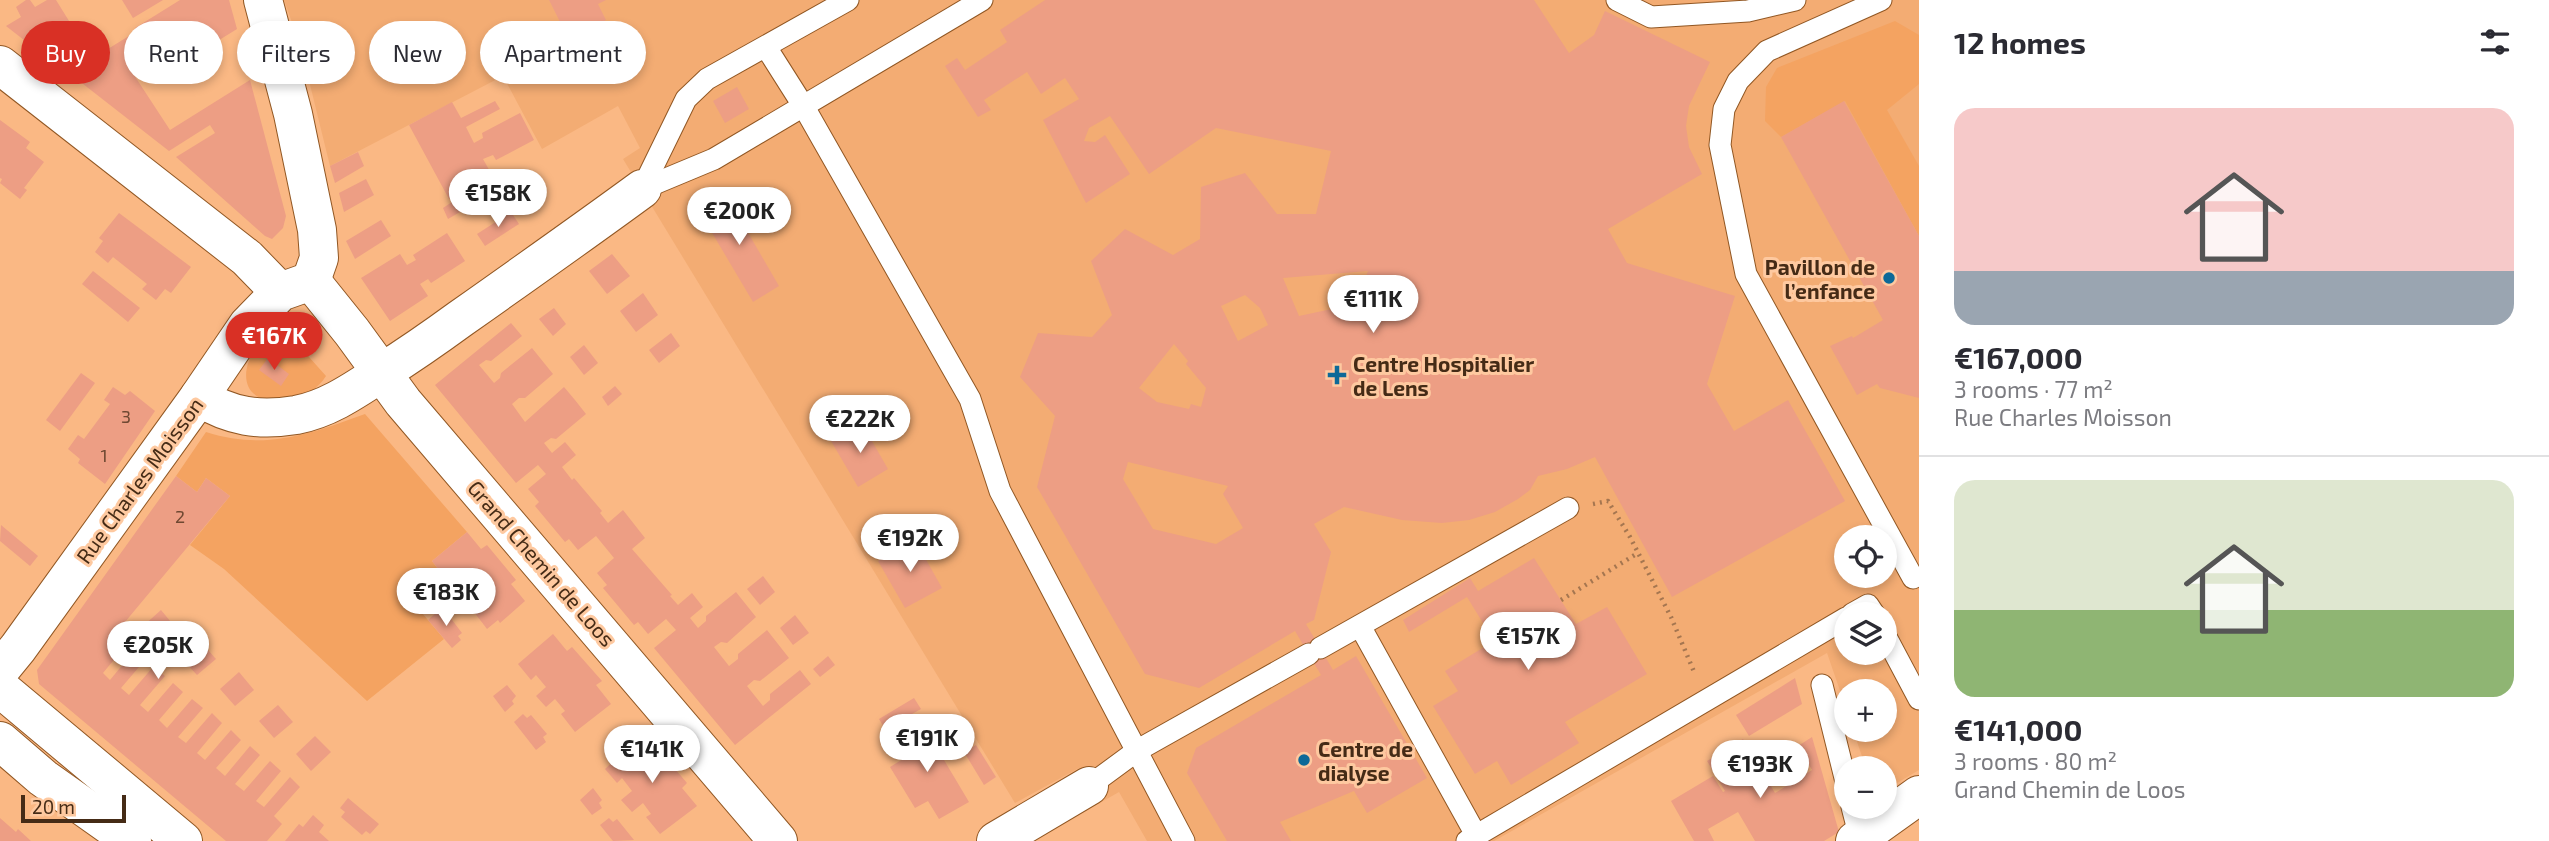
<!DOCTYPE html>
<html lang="en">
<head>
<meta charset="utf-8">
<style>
  :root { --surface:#fff; --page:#f2f2f3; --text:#2b2b33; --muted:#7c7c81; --line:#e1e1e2; --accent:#d93025 }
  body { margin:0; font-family:"Exo 2",sans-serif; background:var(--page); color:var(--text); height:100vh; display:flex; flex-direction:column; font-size:26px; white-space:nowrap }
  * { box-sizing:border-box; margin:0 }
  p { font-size:23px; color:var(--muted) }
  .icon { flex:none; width:38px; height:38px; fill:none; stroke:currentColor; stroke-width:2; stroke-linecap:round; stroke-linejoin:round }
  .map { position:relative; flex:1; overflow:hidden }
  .side { display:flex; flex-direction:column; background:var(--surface); width:630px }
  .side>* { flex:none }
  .guide { position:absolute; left:21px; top:21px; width:665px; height:63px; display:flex; gap:14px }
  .buttons { position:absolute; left:1834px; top:525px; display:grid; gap:14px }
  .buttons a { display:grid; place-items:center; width:63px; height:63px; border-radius:50%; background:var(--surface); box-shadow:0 4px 10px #0003; font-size:35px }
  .scale { position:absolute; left:21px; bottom:18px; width:105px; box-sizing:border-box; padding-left:7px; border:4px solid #452b16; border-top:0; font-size:19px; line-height:24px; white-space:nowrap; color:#452b16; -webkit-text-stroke:5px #fec9a0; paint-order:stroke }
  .price { position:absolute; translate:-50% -60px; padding:0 16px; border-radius:24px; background:#fff; color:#222; font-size:23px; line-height:46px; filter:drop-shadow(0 2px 4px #0008) }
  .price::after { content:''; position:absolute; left:50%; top:42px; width:21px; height:16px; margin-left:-10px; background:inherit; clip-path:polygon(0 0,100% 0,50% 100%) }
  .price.selected { background:var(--accent); color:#fff }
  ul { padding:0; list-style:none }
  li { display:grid; align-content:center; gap:14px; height:371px; padding:0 35px }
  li+li { border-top:2px solid var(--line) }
  li span { display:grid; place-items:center; height:217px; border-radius:21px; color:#555 }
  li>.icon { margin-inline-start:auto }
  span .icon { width:126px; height:126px; fill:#fffc; stroke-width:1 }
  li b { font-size:30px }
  h2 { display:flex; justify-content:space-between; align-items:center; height:84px; padding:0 35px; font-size:30px }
  .tag { padding:0 24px; border-radius:32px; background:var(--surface); box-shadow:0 4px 10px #0003; font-size:24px; line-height:63px }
  .tag.selected { background:var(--accent); color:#fff }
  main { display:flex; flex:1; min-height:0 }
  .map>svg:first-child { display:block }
</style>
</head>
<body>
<main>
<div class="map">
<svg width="1919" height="841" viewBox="0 0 1919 841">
  <rect width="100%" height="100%" fill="#fab884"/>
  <path fill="#f3ac73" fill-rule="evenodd" d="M284 0H1919V770L1885 790V768H1866L1853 730H1885V691H1846V708L1827 653 1494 841H1147L1119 792 1098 804 1079 768 1015 803 623 159 640 148 618 106 542 149 503 76 330 166 301 48ZM1846 537H1885V576H1846ZM1846 614H1885V653H1846Z"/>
  <g fill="#f4a361">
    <polygon points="1895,21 1919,35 1919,84 1887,110 1919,166 1919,236 1845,101 1781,137 1765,121 1766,87 1777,68"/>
    <path d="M284 329 326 376C318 389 304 397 289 399 282 399 274 401 267 400 227 391 251 335 284 329Z"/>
    <path d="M365 414 467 532 432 561 438 569 406 594 444 639 367 701 224 569 190 545 230 496 206 478 197 492 176 476 206 432C265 451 310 434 365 414Z"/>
  </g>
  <g fill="#ed9e84" fill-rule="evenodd">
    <polygon points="26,0 30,0 35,7 47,0 56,0 74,29 38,51 6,26 21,17 16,7"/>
    <polygon points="122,0 163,0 133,18"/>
    <polygon points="180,0 229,0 237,29 182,63 176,55 164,62 155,62 134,75 170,130 250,80 286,216 283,228 272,239 265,236 176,157 215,133 210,125 169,151 69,73 137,31 135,28"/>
    <polygon points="549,0 606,0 598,4 606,20 575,36 568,21 561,24"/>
    <path d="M1045 0H1534L1569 53 1594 35 1605 11 1710 62 1689 106 1686 126 1689 147 1702 174 1608 229 1627 263 1735 296 1707 384 1734 431 1788 400 1845 501 1672 597 1595 457 1567 469 1538 476 1530 490 1518 499 1495 512 1469 520 1442 523 1402 520 1344 507 1314 524 1331 552 1314 620 1306 624 1333 670 1356 656 1427 778 1367 813 1354 791 1280 822 1291 841H1227L1187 773 1196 748 1321 675 1295 631 1199 688 1145 674 1037 487 1055 416 1020 377 1038 333 1092 337 1112 315 1091 261 1125 229 1173 255 1200 239 1201 187 1245 173 1277 214H1316L1331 151 1216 128 1149 174 1110 116 1089 128 1084 141 1095 142 1105 135 1130 174 1086 203 1043 120 1079 99 1065 78 1041 94 1027 72 984 100 991 110 978 117 945 66 957 58 965 70 1007 42 1000 30ZM1368 271 1355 304 1299 316 1283 278ZM1245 295 1260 308 1268 325 1238 341 1221 306ZM1174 344 1188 361 1186 364 1206 388 1201 407 1191 404 1189 409 1157 402 1139 388ZM1128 462 1228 486 1223 494 1243 528 1216 544 1153 529 1123 479Z"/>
    <polygon points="737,87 749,109 725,123 713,101"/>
    <polygon points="495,101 500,109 466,127 474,143 483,138 482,133 520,113 534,140 496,160 493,155 483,159 492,175 449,199 409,125 452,102 461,118"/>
    <polygon points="1844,101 1919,236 1919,398 1880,388 1877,384 1857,395 1830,346 1852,336 1853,338 1883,320 1781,137"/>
    <polygon points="0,120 30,142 26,148 44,162 24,188 27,190 20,199 0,183 2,179 0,178"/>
    <polygon points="358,152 364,166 335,183 330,166"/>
    <polygon points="366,179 374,195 344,212 339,193"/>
    <polygon points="725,193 779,286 753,302 698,209"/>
    <polygon points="455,200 460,212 448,219 443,208"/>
    <polygon points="511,212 519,224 485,246 477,234"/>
    <polygon points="119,213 191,267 171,293 165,289 156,300 142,289 147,284 113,257 108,263 95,252 103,241 99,238"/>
    <polygon points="381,220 391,236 355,259 346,241"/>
    <polygon points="447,233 465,261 431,283 428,279 420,284 428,296 390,321 361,278 400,254 407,265 416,260 413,255"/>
    <polygon points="612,254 630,276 607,294 589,271"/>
    <polygon points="93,271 140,308 128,322 82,284"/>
    <polygon points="643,293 658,315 636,332 620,311"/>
    <polygon points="554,308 566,324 553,336 539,319"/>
    <polygon points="511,323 522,336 491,361 486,360 479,365 494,383 500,378 501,373 532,348 553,374 525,398 519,398 512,404 525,422 564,387 575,400 586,414 556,439 551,438 544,443 552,453 565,442 576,455 562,467 572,480 574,478 602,511 600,513 608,523 623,510 645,538 632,549 672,595 670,596 678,605 692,593 703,607 690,618 698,628 706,621 706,616 736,592 756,617 727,643 721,642 714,647 729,666 738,659 738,654 767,630 789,658 760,681 754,680 747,686 763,706 770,700 770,694 800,670 811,684 735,745 654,648 676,630 666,619 648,634 638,622 634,625 603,588 607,585 597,573 614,558 596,536 578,550 569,539 565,542 535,506 539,502 528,489 546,474 538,465 516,483 435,385"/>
    <polygon points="671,333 680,346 659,363 649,350"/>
    <polygon points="584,345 598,363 584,375 570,357"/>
    <polygon points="268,358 289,374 281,386 259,370"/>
    <polygon points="81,373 95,383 60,431 46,420"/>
    <polygon points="615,386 622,394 608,406 602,397"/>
    <polygon points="113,387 125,395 130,391 155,411 105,484 78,463 80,459 68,449 78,435 84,439 110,404 104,400"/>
    <polygon points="861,422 888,469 858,487 831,441"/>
    <polygon points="176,476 197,492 206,478 230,496 115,634 127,644 103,673 110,680 134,651 145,660 121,688 129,695 153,667 165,676 140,705 148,712 173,683 183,692 159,720 167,728 192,699 203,708 178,737 186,743 212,713 222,723 197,753 205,760 231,730 241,740 216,768 225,776 250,746 260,755 235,784 244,791 270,761 281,771 256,801 264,807 290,777 300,787 274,816 282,824 267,841 226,841 39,684 37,670"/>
    <polygon points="1,525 38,556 30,566 0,541"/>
    <polygon points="467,532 481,549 487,545 516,580 511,584 525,601 500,623 498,620 487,629 474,612 480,607 471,597 461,606 450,593 460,585 451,573 445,578 432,561"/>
    <polygon points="915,540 942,588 905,608 878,561"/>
    <polygon points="1534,558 1576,624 1607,607 1647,674 1565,722 1579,743 1511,785 1497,761 1475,774 1433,706 1458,691 1445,671 1494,641 1467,597 1409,632 1403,620 1470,578 1478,591"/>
    <polygon points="763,576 775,592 760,605 747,589"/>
    <polygon points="420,582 429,593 426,597 429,600 419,609 406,594"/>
    <polygon points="161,610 175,627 156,644 142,627"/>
    <polygon points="437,612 441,616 446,612 462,633 458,636 461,640 452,648 428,620"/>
    <polygon points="795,615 809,633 793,645 780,628"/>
    <polygon points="553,634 567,651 572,647 602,681 596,685 611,704 575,732 561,714 565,711 555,699 546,707 536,696 546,687 536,675 531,680 518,664"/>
    <polygon points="200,641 216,659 197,675 181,658"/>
    <polygon points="828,656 835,665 820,677 813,669"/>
    <polygon points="239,672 254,690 235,706 220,689"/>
    <polygon points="1795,678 1802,704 1749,736 1736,715"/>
    <polygon points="507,685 516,696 512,701 514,704 505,712 493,696"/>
    <polygon points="914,698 921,709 885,729 879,719"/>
    <polygon points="278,705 293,722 274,738 259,721"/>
    <polygon points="523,714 527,718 531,715 547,734 543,737 546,742 536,750 514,722"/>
    <polygon points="922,723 969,802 939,819 928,801 915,808 890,767 903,759 893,742"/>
    <polygon points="315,736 331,752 311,771 296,754"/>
    <polygon points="639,737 653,753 658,749 687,783 682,788 697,806 660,834 646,817 651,814 643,803 632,812 621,800 632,791 622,778 617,783 605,769"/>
    <polygon points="1812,737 1839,832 1824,841 1755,841 1738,812 1708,829 1714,841 1694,841 1671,801 1713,776 1723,792 1725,791 1707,761 1743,739 1775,793 1812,770 1798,746"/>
    <polygon points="976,745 996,777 984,785 964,752"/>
    <polygon points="593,788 602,800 599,803 602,808 592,815 580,800"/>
    <polygon points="348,798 379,824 370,834 366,831 362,835 341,817 345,812 340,808"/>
    <polygon points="313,815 324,825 319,832 329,841 285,841 299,824 303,827"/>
    <polygon points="0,818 16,832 18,829 31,841 0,841"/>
    <polygon points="609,818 613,822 617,819 634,840 613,841 600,825"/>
  </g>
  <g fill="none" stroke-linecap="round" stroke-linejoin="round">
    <g stroke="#915723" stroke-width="23">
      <g id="service">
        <polyline points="1617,0 1651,17 1748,11 1795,0"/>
        <polyline points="1881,0 1767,51 1738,81 1724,109 1720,145 1746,274 1913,578"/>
        <polyline points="766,47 804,107 970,399 1000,491 1184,841"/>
        <polyline points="642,189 714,159 982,0"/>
        <polyline points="642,189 686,99 707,79 848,0"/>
        <polyline points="1852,614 1868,605 1874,614"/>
        <polyline points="1360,626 1476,835"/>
        <polyline points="1885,635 1919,699"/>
        <polyline points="1320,648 1568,508"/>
        <polyline points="1822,685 1846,782"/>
        <polyline points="1089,786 1138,750 1309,654"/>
        <polyline points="1852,807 1860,838"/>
        <polyline points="1467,841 1846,618"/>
      </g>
    </g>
    <g stroke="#915723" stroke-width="40">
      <g id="minor">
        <polyline points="263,0 293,114 317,230 319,258 311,281"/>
        <polyline points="0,65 247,258 280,292"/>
        <polyline points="311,281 352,332 403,402 778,841"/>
        <path d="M199 397C231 417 259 421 296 415 328 409 355 390 381 373 408 356 434 338 460 319 521 276 582 233 642 189"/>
        <polyline points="0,670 18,648 199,397 248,325 280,292 311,281"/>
        <polyline points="996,841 1089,786"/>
        <polyline points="1855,841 1919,795"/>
      </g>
    </g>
    <g stroke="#915723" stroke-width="40">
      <g id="secondary">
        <polyline points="0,688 183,841"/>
        <polyline points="0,741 43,778 132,841"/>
      </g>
    </g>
    <g stroke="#a57650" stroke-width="4.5" stroke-dasharray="2 5" stroke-linecap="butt">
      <polyline points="1593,504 1608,501 1630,537 1671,617 1695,674"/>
      <polyline points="1561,600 1638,553"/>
    </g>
    <use href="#service" stroke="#fff" stroke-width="21"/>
    <use href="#minor" stroke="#fff" stroke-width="38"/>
    <use href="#secondary" stroke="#fff" stroke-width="38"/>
  </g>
  <g fill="#0d6998" stroke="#fec9a0" stroke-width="2.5">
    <circle cx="1889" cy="278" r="7"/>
    <path d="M1333.5 364.5h7v7h7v7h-7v7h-7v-7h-7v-7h7z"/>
    <circle cx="1304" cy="760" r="7"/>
  </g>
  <g text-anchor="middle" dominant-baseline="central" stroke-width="6" stroke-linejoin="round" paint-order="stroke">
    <g font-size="18" fill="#6f4832">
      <text x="126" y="416">3</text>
      <text x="104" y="455">1</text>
      <text x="180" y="516">2</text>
    </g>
    <g font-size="21" font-weight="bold" fill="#452b16" stroke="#fec9a0" text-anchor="start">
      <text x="1875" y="266" text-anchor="end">Pavillon de<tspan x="1875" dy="24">l’enfance</tspan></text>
      <text x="1353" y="363">Centre Hospitalier<tspan x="1353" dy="24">de Lens</tspan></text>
      <text x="1318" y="748">Centre de<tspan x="1318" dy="24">dialyse</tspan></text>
    </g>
    <g font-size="21" fill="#452b16" stroke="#fec9a0">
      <text transform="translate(139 480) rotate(-54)">Rue Charles Moisson</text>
      <text transform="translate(542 563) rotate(49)">Grand Chemin de Loos</text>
    </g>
  </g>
</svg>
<div class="buttons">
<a><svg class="icon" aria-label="locate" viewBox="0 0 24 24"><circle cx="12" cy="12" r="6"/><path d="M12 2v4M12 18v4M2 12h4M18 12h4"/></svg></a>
<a><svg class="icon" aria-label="layers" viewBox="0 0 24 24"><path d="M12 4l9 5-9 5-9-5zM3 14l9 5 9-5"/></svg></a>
<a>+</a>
<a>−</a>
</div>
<div class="scale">20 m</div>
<b class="price" style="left:498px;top:229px">€158K</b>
<b class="price" style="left:739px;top:247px">€200K</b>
<b class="price" style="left:1373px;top:335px">€111K</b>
<b class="price selected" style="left:274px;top:372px">€167K</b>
<b class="price" style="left:860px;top:455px">€222K</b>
<b class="price" style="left:910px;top:574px">€192K</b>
<b class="price" style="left:446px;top:628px">€183K</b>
<b class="price" style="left:1528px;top:672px">€157K</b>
<b class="price" style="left:158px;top:681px">€205K</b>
<b class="price" style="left:927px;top:774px">€191K</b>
<b class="price" style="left:652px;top:785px">€141K</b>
<b class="price" style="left:1760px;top:800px">€193K</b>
<div class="guide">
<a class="tag selected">Buy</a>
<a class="tag">Rent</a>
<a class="tag">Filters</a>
<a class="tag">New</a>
<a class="tag">Apartment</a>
</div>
</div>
<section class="side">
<h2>12 homes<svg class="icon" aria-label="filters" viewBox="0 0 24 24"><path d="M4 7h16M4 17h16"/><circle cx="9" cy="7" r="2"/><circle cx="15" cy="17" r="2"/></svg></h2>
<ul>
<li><span style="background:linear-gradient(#f6c9c9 75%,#9aa5b1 0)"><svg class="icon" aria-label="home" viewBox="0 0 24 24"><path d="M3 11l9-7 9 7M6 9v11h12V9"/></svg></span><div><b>€167,000</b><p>3 rooms · 77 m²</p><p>Rue Charles Moisson</p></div></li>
<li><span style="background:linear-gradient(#dfe7d0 60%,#8fb573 0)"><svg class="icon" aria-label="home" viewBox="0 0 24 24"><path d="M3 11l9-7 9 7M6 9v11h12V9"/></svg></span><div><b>€141,000</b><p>3 rooms · 80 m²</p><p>Grand Chemin de Loos</p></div></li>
</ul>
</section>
</main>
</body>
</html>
